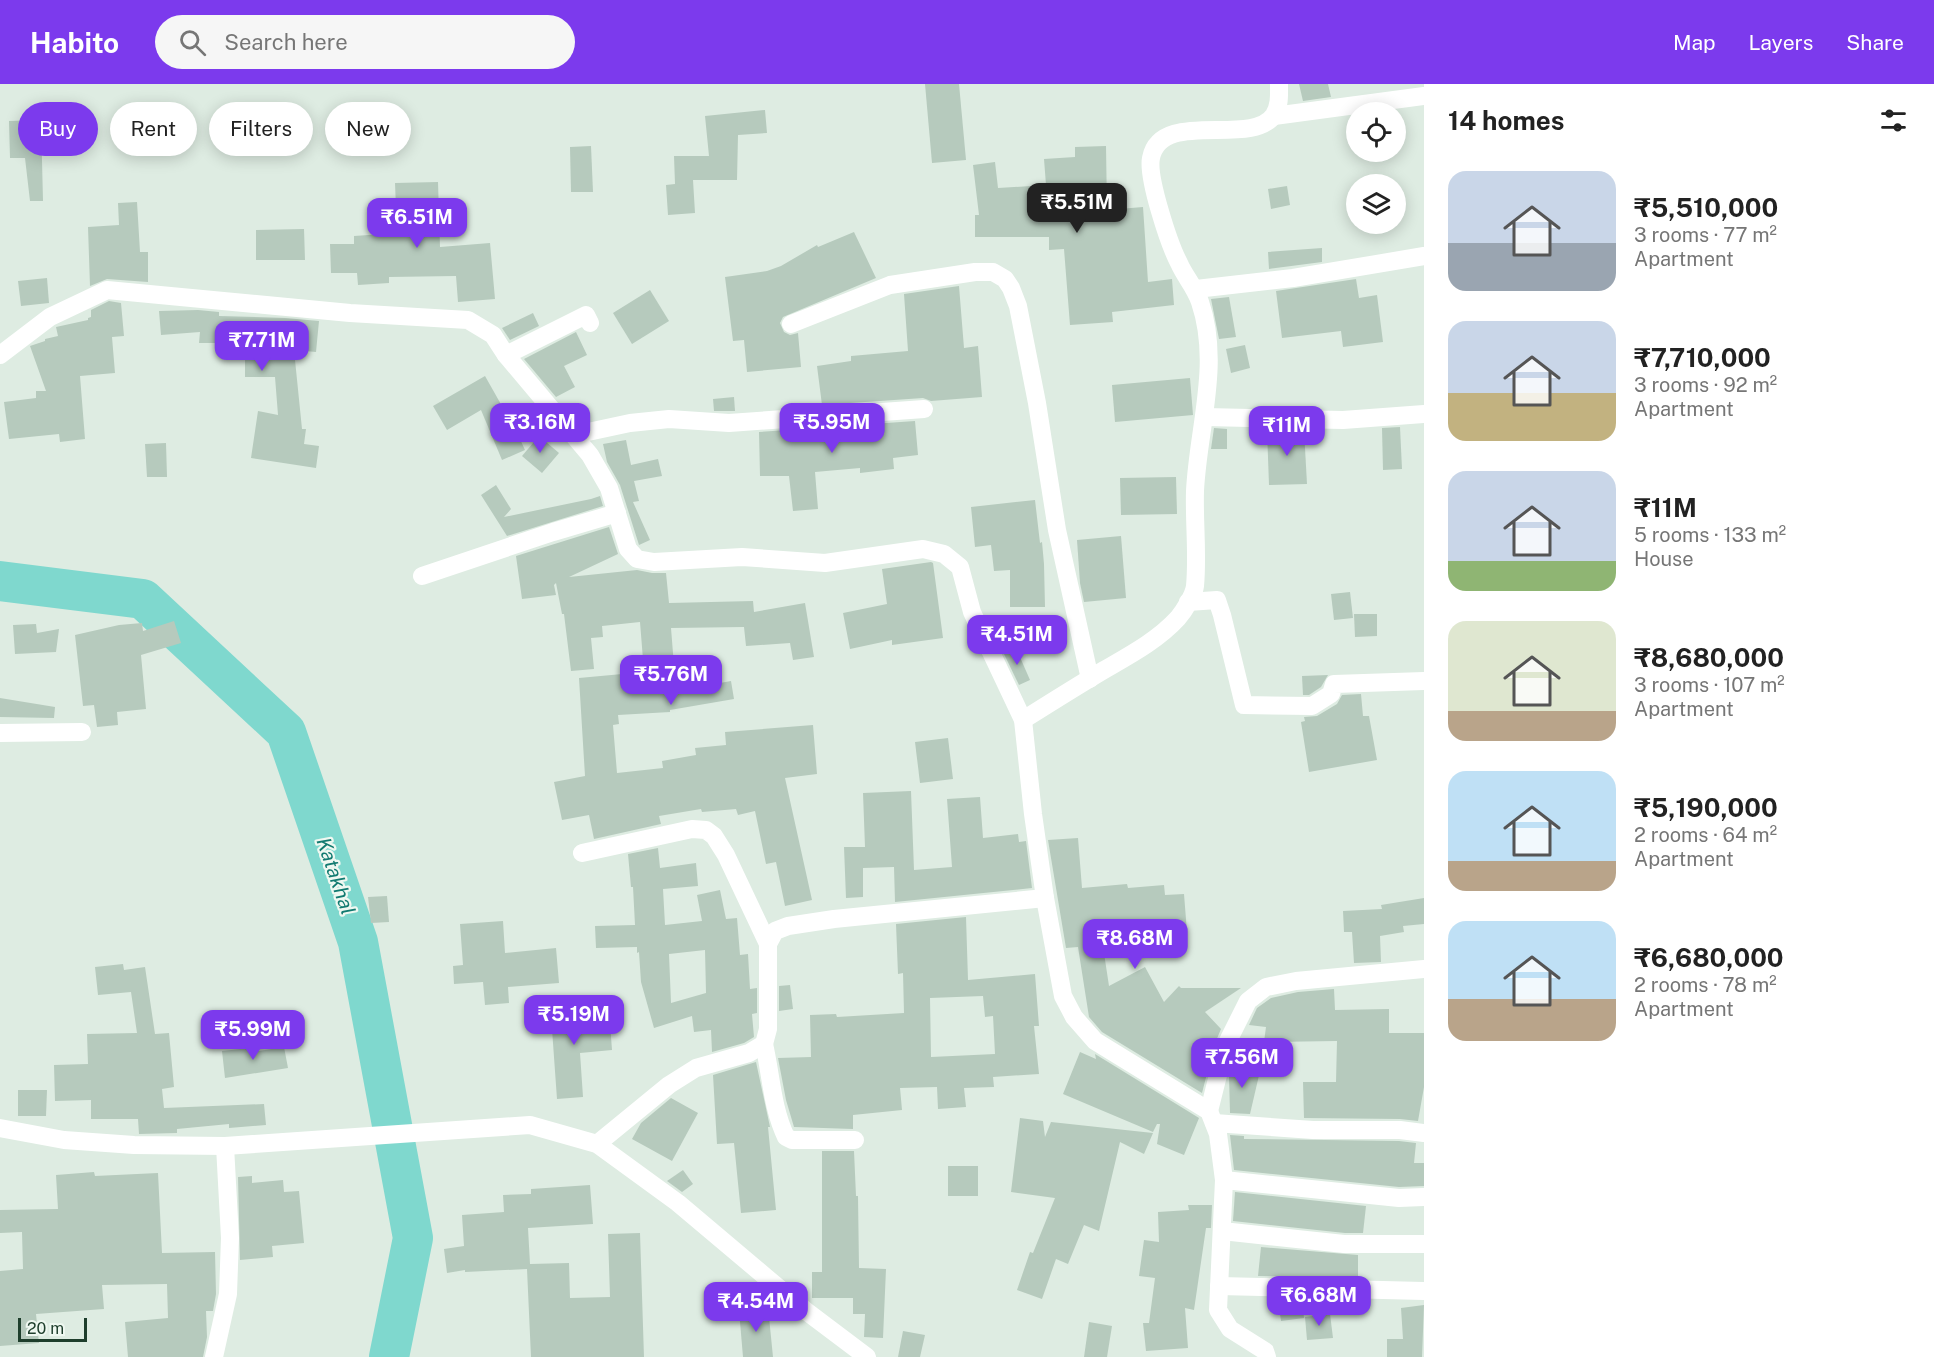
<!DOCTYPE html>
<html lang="en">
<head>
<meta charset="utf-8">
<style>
  :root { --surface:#fff; --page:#f6f6f6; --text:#222; --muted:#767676; --accent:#7c3aed }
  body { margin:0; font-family:"Public Sans",sans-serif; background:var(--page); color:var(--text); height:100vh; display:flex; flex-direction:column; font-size:22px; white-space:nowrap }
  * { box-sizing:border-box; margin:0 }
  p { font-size:20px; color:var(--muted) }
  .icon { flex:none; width:33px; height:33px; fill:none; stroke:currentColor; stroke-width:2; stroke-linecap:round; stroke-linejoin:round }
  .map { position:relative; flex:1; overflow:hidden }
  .details { display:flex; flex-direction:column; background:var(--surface); width:510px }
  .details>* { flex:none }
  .banner { position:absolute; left:18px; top:18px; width:570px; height:54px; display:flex; gap:12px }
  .buttons { position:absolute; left:1346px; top:18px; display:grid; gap:12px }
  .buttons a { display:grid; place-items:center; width:60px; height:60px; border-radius:50%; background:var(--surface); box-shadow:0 3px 15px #0003; font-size:30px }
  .scale { position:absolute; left:18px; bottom:15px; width:69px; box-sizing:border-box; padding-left:6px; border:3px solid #1e3e2c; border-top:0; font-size:16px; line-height:21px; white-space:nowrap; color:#1e3e2c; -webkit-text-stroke:4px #eff8f1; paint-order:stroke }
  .price { position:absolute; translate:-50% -51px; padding:0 14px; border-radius:12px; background:var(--accent); color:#fff; font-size:20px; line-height:39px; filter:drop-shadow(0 2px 3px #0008) }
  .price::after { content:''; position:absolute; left:50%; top:36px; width:18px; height:14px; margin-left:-9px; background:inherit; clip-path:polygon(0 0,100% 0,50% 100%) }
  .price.current { background:#222; color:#fff }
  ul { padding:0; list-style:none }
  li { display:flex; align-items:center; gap:18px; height:150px; padding:0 24px }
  li span { display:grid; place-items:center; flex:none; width:168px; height:120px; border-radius:18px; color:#555 }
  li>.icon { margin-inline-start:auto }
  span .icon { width:72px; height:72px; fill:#fffc; stroke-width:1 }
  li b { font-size:26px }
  h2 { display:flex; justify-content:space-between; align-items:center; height:72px; padding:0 24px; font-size:26px }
  .tag { padding:0 21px; border-radius:27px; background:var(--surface); box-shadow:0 3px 15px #0003; font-size:21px; line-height:54px }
  .tag.current { background:var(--accent); color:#fff }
  header { display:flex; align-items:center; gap:36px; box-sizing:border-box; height:84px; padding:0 30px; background:var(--accent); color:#fff }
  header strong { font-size:28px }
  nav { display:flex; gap:33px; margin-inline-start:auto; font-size:21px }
  .search { width:420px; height:54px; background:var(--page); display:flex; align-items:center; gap:15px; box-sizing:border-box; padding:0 21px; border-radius:33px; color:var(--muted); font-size:22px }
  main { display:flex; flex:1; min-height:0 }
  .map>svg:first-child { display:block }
</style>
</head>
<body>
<header>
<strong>Habito</strong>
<div class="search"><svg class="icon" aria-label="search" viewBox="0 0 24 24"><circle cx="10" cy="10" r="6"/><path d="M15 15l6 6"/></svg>Search here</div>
<nav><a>Map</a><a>Layers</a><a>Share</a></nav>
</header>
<main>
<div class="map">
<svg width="1424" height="1273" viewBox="0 0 1424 1273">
  <rect width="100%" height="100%" fill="#deece2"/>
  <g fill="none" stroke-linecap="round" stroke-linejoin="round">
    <polyline stroke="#7fd8ce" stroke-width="40" points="0,497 143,515 286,648 358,858 413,1154 389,1273"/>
  </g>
  <g fill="#b6cabd" fill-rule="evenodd">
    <polygon points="925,0 959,0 966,76 932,79"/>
    <polygon points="1299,0 1328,0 1331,13 1303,17"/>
    <polygon points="765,26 767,49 738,51 737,96 693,96 695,129 668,131 666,101 675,100 674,72 709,72 705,32"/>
    <polygon points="41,36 43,117 30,117 25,74 10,74 9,37"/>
    <polygon points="591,62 593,108 571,108 570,63"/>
    <polygon points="1106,62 1107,126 1143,123 1148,198 1172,195 1174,221 1112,228 1113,238 1070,241 1064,165 1049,166 1049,153 975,153 975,131 979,131 973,81 995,78 998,104 1046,101 1044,75 1075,73 1075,63"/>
    <polygon points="438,98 440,163 490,159 495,215 458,218 456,192 389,193 389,199 358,201 357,189 331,189 330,160 354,160 354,152 397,149 395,99"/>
    <polygon points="1287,102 1290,121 1271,125 1268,105"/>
    <polygon points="137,118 140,168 148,168 148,198 107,195 90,202 88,143 119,141 118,119"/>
    <polygon points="304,145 305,176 256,176 256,146"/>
    <polygon points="854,148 876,194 783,233 780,239 784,248 790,251 798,249 801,283 747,288 744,256 733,257 725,193 767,187 781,182 817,161 818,163"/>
    <polygon points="1322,164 1322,178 1269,185 1268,168"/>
    <polygon points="47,194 49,219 21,222 18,197"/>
    <polygon points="1356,195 1359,214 1377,211 1383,258 1343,263 1341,247 1282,254 1276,207"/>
    <polygon points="959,202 964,264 978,262 982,313 931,317 923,314 822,321 817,282 851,277 851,272 908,267 904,210"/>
    <polygon points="650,206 669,237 632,260 613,229"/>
    <polygon points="1229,213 1236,253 1219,255 1211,215"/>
    <polygon points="109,217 121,219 124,252 112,253 115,289 80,292 85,355 60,358 59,350 9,355 4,318 36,314 36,307 46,307 30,262 45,257 45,255 58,252 56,243 88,236 88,234 91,233 91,226"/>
    <polygon points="198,226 219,228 219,232 285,234 319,237 316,268 294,266 302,345 306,345 304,360 319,362 316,384 251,374 258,327 278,331 275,293 245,293 245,259 199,259 200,248 161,251 159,227"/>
    <polygon points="533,229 539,242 510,256 502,244"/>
    <polygon points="576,248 587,271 564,282 575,303 556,313 524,275"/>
    <polygon points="1245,261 1250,284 1231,289 1226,265"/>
    <polygon points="485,292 511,338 512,338 525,366 502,376 481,326 447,346 433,322"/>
    <polygon points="1190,294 1193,331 1115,338 1112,301"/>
    <polygon points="734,313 735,327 714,327 713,315"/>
    <polygon points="915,337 918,371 893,374 894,385 860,389 860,384 815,388 818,425 793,427 789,392 760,392 759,348"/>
    <polygon points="1400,343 1402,385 1383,386 1382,344"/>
    <polygon points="1214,344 1227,345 1227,365 1211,365"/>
    <polygon points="1267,346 1304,346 1307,400 1269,401"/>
    <polygon points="539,352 559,369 542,389 522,372"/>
    <polygon points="626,356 631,381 658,375 662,392 634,397 639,417 633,418 650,456 639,461 620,401 607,378 603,360"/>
    <polygon points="166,359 167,393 147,393 145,360"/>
    <polygon points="1176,393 1177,430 1121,431 1120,394"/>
    <polygon points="496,401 511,425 504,433 591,415 600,412 603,422 507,452 481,411"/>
    <polygon points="1035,416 1040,459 1042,458 1044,480 1045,523 1010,523 1010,486 994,487 991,461 975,463 971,423"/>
    <polygon points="609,443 618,470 569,493 637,486 652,489 666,489 669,519 753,517 754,528 805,519 814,573 793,576 790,559 746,562 744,543 671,544 676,607 731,597 734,615 670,626 670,628 618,631 619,640 613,641 617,689 663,684 662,677 696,671 695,664 726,661 725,648 813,641 817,690 785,694 812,816 785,822 776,778 766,780 755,727 738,731 736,725 702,728 701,725 659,732 661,740 594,755 589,731 562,736 554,698 585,692 579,594 644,588 640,538 602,542 603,553 591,554 594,585 571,587 564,530 562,530 556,499 554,501 556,511 522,515 516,472"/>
    <polygon points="1121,452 1126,514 1084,518 1080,499 1077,456"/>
    <polygon points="931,478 933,479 943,554 892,561 892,556 850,565 843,529 887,520 882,485"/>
    <polygon points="1350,508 1353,534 1334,536 1331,510"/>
    <polygon points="1354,530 1377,530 1377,552 1355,553"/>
    <polygon points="174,537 181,559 141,571 146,625 117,628 118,641 97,643 94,621 83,622 75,551 119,541 142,539 143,547"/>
    <polygon points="36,540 37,549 59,545 56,568 15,570 13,541"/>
    <polygon points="1016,564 1030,596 1019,601 1004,570"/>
    <polygon points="1328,591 1321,603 1309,611 1303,611 1302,592"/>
    <polygon points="1361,610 1363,632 1369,632 1377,676 1309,688 1301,638 1305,637 1304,633 1317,632 1337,620 1342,611"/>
    <polygon points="0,614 55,623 54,634 0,633"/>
    <polygon points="948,654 953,695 920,699 915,658"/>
    <polygon points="911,707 914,786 952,783 947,715 980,713 983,754 1018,750 1019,758 1026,757 1032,804 895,818 894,783 863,784 863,813 846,814 844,763 865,763 863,709"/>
    <polygon points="1078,754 1082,804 1127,800 1128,804 1164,801 1165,811 1184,810 1187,848 1102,856 1109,902 1145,883 1164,918 1179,902 1181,904 1241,904 1205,928 1221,945 1213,964 1205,972 1211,974 1202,1009 1102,948 1089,933 1078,863 1066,864 1048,756"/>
    <path d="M658 764 660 784 696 779 698 802 663 805 665 841 702 837 697 811 720 806 726 835 737 834 740 871 748 870 750 905 757 904V929L752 930 754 953 744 959 712 968 711 946 694 948 692 932 654 944 641 898 639 868 637 869V863L596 864 595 842 635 841 633 803H631L628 770ZM705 866 706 909 671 919 669 870Z"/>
    <polygon points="387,812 389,838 371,839 368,813"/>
    <polygon points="1424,814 1424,840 1403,842 1404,848 1380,852 1381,878 1354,879 1352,848 1344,848 1343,827 1382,825 1381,821"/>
    <path d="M966 833 968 896 1035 890 1039 942H1034L1039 990 993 993 994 1003 964 1004 966 1023 938 1025 937 1003 900 1004 902 1026 853 1031V1045L794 1043 786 1016 778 974 811 973 810 931 836 930 837 933 904 929 903 889 898 890 896 840ZM983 912 985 933 993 932 995 970 931 973 930 914Z"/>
    <polygon points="503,837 505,869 556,864 559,899 508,903 509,919 485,921 483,898 454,900 453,882 463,881 460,840"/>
    <polygon points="123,880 124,886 145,883 155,950 169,949 174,1003 162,1005 164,1024 264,1020 266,1041 229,1044 229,1040 177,1045 177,1049 139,1050 138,1035 91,1035 91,1016 55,1017 54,981 88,980 87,950 137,949 131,908 98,911 95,883"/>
    <polygon points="790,901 793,925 779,927 779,902"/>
    <polygon points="1334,905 1335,926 1389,925 1389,949 1424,949 1424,1003 1418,1037 1400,1035 1304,1034 1303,998 1336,998 1337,957 1264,958 1266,943 1249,941 1257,924 1271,914 1298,908"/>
    <polygon points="576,915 578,942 610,939 612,966 580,969 583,1013 557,1015 550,917"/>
    <polygon points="259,963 259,967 284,963 288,984 225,994 222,967"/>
    <polygon points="1080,968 1096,975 1095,970 1199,1034 1184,1071 1157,1060 1160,1040 1157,1040 1153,1048 1063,1010"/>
    <polygon points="756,978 770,1043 768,1043 776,1126 741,1129 734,1059 717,1060 713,991"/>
    <polygon points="1232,979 1260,987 1250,1030 1230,1029 1229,992"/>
    <polygon points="18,1006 47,1006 46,1032 18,1032"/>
    <polygon points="671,1014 698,1029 672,1077 632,1055 641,1039"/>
    <polygon points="1020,1034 1043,1037 1045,1053 1051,1038 1153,1049 1144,1070 1120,1058 1099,1147 1084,1141 1068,1180 1056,1175 1042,1215 1017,1206 1030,1168 1033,1169 1055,1114 1011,1108"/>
    <polygon points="1230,1051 1244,1052 1244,1055 1399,1057 1416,1059 1414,1079 1424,1079 1424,1102 1399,1103 1234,1086"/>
    <polygon points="822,1067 854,1067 856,1112 858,1112 859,1184 886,1185 883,1254 864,1253 865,1230 853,1230 853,1214 812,1214 812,1188 822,1188"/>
    <rect x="948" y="1082" width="30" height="30"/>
    <polygon points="683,1086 693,1100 682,1108 667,1097"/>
    <polygon points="94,1088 95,1092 158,1089 162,1169 215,1168 216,1210 213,1227 206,1227 207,1253 203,1273 128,1273 125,1238 168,1234 167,1200 102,1201 104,1225 36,1230 39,1259 0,1262 0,1187 23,1185 22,1148 0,1149 0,1126 58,1125 56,1091"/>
    <polygon points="252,1092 252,1099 283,1096 284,1108 299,1107 304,1159 272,1162 273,1173 240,1176 238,1093"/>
    <polygon points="590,1101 593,1140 528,1144 530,1180 569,1179 570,1214 610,1213 608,1150 640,1149 644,1273 531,1273 527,1185 465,1188 465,1186 447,1189 444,1165 464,1162 462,1131 504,1128 503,1111 531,1110 531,1105"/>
    <polygon points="1235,1108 1366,1122 1363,1149 1345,1149 1233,1137"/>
    <polygon points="1188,1121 1212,1121 1211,1144 1206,1144 1194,1226 1185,1224 1188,1264 1146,1267 1143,1239 1149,1239 1155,1194 1139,1192 1144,1156 1159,1158 1158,1128 1189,1126"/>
    <polygon points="1261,1163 1358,1171 1358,1194 1258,1192"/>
    <polygon points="1278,1215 1302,1215 1304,1234 1281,1237"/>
    <polygon points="1424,1221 1422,1273 1387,1273 1387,1255 1403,1255 1401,1224"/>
    <polygon points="768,1223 773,1273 743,1273 739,1226"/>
    <polygon points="1330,1230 1333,1254 1307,1256 1305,1233"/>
    <polygon points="1089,1238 1112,1242 1107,1273 1084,1273"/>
    <polygon points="903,1247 925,1251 920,1273 898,1273"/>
  </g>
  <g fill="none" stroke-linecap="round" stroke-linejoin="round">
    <g stroke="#fff" stroke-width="18">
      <polyline points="1274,32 1424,12"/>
      <polyline points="1196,205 1293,194 1424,172"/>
      <polyline points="791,240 890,201 975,188 993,188 1005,195 1011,204 1018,222 1037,319 1057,446 1090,595"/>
      <polyline points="0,271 50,233 107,206 350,229 468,236 493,251 506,271 590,371 609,404 628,465 637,475 654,478 742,473 825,479 923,465 944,470 960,483 972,528 1023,636 1033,730 1045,814 1063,912 1074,933 1095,957 1209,1027 1218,1050 1224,1096 1218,1226 1230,1245 1265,1267 1267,1273"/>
      <polyline points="506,271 586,231 590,239"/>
      <polyline points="1205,333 1343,336 1424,330"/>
      <polyline points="574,351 630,339 669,335 729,339 924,325"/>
      <polyline points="422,492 553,448 617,429"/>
      <polyline points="1188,518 1217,516 1222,531 1244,621 1312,622 1331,610 1334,600 1424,597"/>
      <path d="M1023 636C1050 619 1077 602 1104 586 1130 571 1158 556 1178 534 1184 527 1194 511 1195 502 1198 471 1194 438 1195 407 1198 344 1221 280 1200 218 1195 203 1185 193 1179 179 1169 160 1147 93 1151 74 1161 24 1252 64 1274 31 1280 21 1279 11 1279 0"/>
      <polyline points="0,649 82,648"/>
      <polyline points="582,769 692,745 706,746 714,752 726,771 768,860"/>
      <path d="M764 960C771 990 772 1024 786 1053L792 1056H855"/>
      <polyline points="1209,1027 1225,963 1248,917 1266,903 1296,897 1424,885"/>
      <polyline points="1214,1039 1313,1046 1400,1046 1424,1049"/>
      <polyline points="597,1060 669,1001 696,984 749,969 764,960 768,945 768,860 775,847 788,842 834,835 1045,814"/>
      <polyline points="1224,1096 1399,1114 1424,1113"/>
      <polyline points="1222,1147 1344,1160 1424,1160"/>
      <polyline points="1219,1202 1424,1207"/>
      <polyline points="214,1273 228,1210 230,1154 225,1062"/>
    </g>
    <polyline stroke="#fff" stroke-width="18" points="0,1044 64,1056 134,1061 225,1062 530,1041 597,1060 678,1119 806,1227 867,1273"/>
  </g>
  <g text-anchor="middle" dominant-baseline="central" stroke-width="4.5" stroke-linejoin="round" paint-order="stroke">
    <g font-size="20" font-style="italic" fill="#117a70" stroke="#eff8f1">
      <text transform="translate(336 792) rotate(71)">Katakhal</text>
    </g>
  </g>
</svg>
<div class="buttons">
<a><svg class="icon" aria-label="locate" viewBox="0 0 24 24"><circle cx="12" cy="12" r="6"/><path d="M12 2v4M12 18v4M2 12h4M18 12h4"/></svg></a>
<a><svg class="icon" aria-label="layers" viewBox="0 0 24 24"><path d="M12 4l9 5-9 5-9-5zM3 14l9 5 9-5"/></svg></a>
</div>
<div class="scale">20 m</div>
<b class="price current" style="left:1077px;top:150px">₹5.51M</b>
<b class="price" style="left:417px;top:165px">₹6.51M</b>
<b class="price" style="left:262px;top:288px">₹7.71M</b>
<b class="price" style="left:540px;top:370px">₹3.16M</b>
<b class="price" style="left:832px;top:370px">₹5.95M</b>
<b class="price" style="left:1287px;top:373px">₹11M</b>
<b class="price" style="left:1017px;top:582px">₹4.51M</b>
<b class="price" style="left:671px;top:622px">₹5.76M</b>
<b class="price" style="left:1135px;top:886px">₹8.68M</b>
<b class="price" style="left:574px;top:962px">₹5.19M</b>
<b class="price" style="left:253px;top:977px">₹5.99M</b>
<b class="price" style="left:1242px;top:1005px">₹7.56M</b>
<b class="price" style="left:1319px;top:1243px">₹6.68M</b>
<b class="price" style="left:756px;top:1249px">₹4.54M</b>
<div class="banner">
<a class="tag current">Buy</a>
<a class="tag">Rent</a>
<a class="tag">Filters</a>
<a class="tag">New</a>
</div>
</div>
<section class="details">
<h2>14 homes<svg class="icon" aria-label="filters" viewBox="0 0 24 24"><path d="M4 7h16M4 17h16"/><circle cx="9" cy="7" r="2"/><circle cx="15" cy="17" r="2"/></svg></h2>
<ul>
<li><span style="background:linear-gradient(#c9d6e8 60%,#9aa5b1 0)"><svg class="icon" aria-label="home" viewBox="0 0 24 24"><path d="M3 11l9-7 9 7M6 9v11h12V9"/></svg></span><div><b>₹5,510,000</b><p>3 rooms · 77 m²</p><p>Apartment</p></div></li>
<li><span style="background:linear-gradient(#c9d6e8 60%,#c2b280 0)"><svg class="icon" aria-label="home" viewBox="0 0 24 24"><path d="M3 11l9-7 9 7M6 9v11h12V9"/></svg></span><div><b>₹7,710,000</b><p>3 rooms · 92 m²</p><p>Apartment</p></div></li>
<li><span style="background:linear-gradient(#c9d6e8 75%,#8fb573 0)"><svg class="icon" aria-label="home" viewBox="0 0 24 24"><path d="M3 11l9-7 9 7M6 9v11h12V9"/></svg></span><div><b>₹11M</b><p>5 rooms · 133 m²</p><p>House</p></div></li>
<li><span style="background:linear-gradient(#dfe7d0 75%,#b9a48a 0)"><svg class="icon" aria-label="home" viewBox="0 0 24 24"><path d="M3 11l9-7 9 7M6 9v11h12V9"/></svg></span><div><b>₹8,680,000</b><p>3 rooms · 107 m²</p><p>Apartment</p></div></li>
<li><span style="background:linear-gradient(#bfe0f5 75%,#b9a48a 0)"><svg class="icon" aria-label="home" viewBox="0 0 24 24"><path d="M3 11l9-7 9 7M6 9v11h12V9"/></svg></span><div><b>₹5,190,000</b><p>2 rooms · 64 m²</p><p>Apartment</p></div></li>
<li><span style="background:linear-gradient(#bfe0f5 65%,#b9a48a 0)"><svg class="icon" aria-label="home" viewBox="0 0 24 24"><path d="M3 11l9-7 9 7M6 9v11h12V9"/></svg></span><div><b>₹6,680,000</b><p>2 rooms · 78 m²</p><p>Apartment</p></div></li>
</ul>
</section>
</main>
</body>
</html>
